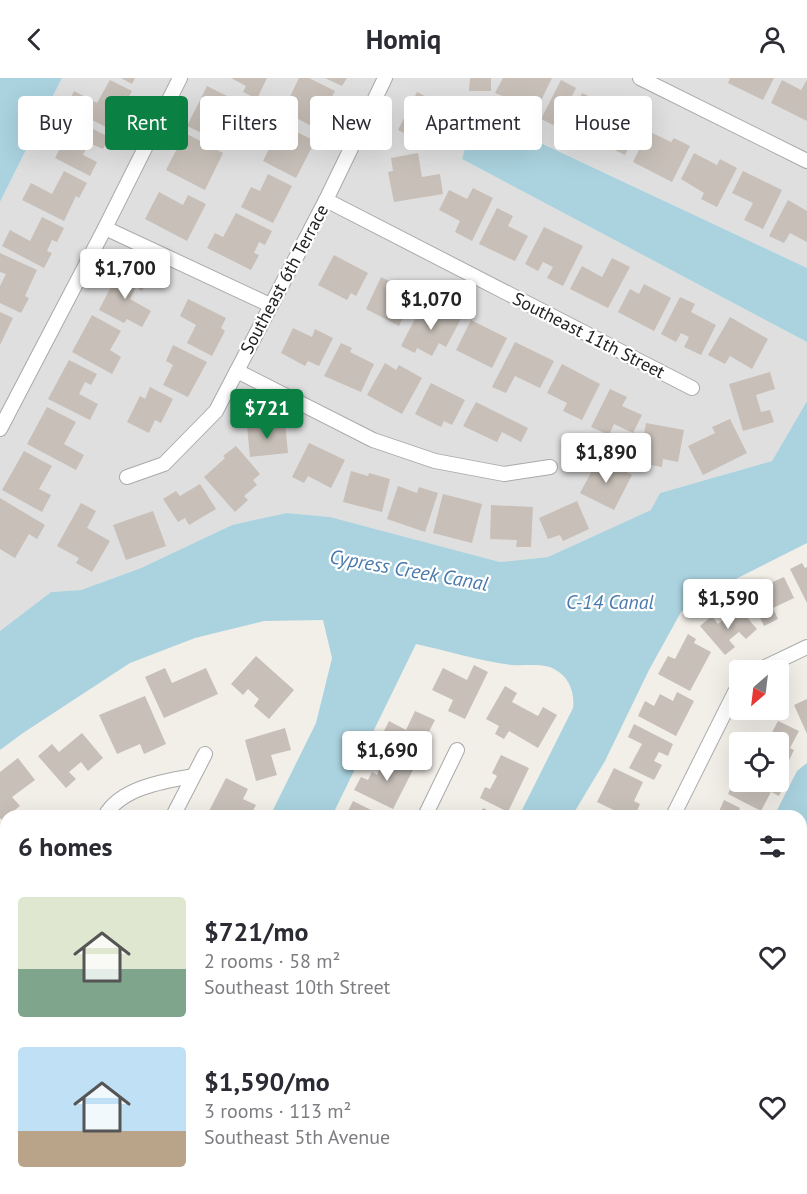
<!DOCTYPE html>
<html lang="en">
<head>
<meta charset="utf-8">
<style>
  :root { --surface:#fff; --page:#f2f2f3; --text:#2b2b33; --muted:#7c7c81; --accent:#0b8043 }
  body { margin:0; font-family:"PT Sans",sans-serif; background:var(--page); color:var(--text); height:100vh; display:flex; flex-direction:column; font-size:22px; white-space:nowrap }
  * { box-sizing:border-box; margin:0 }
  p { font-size:20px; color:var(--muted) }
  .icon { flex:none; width:33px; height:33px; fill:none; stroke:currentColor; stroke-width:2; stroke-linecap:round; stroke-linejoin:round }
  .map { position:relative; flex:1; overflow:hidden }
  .side { position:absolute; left:0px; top:732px; width:807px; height:384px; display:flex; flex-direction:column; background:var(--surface); border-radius:18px 18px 0 0; box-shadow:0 6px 24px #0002 }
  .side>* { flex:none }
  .guide { position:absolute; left:18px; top:18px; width:771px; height:54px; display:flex; gap:12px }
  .needle { width:39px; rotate:208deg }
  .buttons { position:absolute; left:729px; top:582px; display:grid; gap:12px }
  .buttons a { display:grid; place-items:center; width:60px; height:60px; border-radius:6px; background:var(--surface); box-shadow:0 6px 24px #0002; font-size:30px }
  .price { position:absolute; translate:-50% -51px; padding:0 14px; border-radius:6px; background:#fff; color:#222; font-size:20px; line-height:39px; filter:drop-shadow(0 2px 3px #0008) }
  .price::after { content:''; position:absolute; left:50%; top:36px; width:18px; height:14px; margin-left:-9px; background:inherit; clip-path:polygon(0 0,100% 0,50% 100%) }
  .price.on { background:var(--accent); color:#fff }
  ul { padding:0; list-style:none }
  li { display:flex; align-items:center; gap:18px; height:150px; padding:0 18px }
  li span { display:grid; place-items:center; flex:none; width:168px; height:120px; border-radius:6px; color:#555 }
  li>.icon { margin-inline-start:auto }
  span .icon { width:72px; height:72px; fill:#fffc; stroke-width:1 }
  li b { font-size:26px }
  h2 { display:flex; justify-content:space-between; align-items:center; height:72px; padding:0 18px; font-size:26px }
  .tag { padding:0 21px; border-radius:6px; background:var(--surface); box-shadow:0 6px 24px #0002; font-size:21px; line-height:54px }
  .tag.on { background:var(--accent); color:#fff }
  header { display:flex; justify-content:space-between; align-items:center; height:78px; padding:0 18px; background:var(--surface); font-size:27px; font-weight:800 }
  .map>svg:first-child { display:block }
</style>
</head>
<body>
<header><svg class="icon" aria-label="back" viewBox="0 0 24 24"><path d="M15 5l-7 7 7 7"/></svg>Homiq<svg class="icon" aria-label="person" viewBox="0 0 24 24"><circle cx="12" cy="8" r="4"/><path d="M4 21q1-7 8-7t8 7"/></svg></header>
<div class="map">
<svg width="807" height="1116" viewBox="0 0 807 1116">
  <rect width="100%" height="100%" fill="#f2efe9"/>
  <polygon fill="#e0dfdf" points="62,0 807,0 807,190 476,34 462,81 807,264 807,323 772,383 660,415 652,432 548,479 500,484 330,439 287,435 232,447 141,490 81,512 51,514 0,553 0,124"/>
  <g fill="#aad3df">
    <polygon points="0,0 62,0 0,124"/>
    <polygon points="475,34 807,190 807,264 462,81"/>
    <path d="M807 323V465L702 518 681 534 649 592 605 683 572 738H519L573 630C575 615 569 598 554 591 543 585 525 588 512 587 480 583 448 573 416 566L332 738H270L316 645 332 580 323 542 264 543 195 560 130 585 23 655 0 672V553L51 514 81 512 141 490 232 447 254 442 287 435 330 439 500 484 548 479 651 432 660 415 772 383Z"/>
    <polygon points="807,685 807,786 801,798 801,738 774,738 797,693"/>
    <polygon points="0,796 6,803 6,883 0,895"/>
    <polygon points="84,1110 148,1110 145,1116 81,1116"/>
    <polygon points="339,1110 392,1110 389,1116 336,1116"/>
    <polygon points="589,1110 645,1110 642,1116 587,1116"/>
  </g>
  <g fill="#c7bfb8">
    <polygon points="121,0 135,0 132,6"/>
    <polygon points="231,0 267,0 257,21 243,14 246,8"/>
    <polygon points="299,0 309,0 335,13 323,36 328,39 321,53 283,33"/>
    <polygon points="325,0 347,0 342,8"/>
    <polygon points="470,0 491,0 491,13 469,13"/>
    <polygon points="503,0 552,0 533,39 503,24 505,19 495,15"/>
    <polygon points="730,0 774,0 763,22 728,5"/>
    <polygon points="110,2 132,13 112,52 66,29 74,13 97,25"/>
    <polygon points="561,2 576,10 572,18 579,22 582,15 599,23 586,48 559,35 553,47 541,41"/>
    <polygon points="782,2 801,12 807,2 807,43 771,25"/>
    <polygon points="207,8 247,28 241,41 230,36 217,62 187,48"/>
    <polygon points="417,14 451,31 435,63 425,59 423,64 398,52"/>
    <polygon points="606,32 625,41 628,36 642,43 625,77 592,61"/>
    <polygon points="67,38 109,59 103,71 89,65 83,77 97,84 90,98 55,80 68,54 60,50"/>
    <polygon points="291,51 315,63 296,100 263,83 273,63 282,68"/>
    <polygon points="648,53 671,64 674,60 690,68 672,104 633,84"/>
    <polygon points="185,55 223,75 205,112 166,92"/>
    <polygon points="418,75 422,99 440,96 443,116 394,124 388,94 393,93 391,80"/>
    <polygon points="694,75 717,87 720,81 737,90 717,129 701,121 704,115 681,101"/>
    <polygon points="64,93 87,105 79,120 76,118 64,143 22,122 31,105 52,116"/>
    <polygon points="743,93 782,112 763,151 744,142 753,125 732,115"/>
    <polygon points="268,96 292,108 273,145 241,129 251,109 260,113"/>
    <polygon points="473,110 493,120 472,163 455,154 460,143 439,132 449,112 467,121"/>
    <polygon points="159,114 183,127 188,117 206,126 187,163 145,141"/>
    <polygon points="788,122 807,133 807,164 790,155 784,165 769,158"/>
    <polygon points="497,130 513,138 508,148 528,158 515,183 479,166"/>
    <polygon points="236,135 272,153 265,167 259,164 254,175 259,177 251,192 207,170 215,155 223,159"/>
    <polygon points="42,139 64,150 57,164 52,162 47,173 52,175 44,190 2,168 10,152 30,163"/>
    <polygon points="544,149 583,168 563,208 547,200 553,189 543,184 538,193 525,186"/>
    <polygon points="0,175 37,192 25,218 29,220 21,235 0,225 0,208 6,196 0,194"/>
    <polygon points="334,177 368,195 356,218 351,215 347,222 318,207"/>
    <polygon points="612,180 630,189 608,230 570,211 582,188 602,199"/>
    <polygon points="120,191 146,205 142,213 136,209 130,221 151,233 142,249 127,241 124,245 99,232"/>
    <polygon points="381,199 415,216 399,248 366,231"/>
    <polygon points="644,206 671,220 654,253 618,234 630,211 639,216"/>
    <polygon points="680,219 695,226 691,234 716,247 701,277 684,269 689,259 681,255 676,264 661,256"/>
    <polygon points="188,221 226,240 221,250 225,253 212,278 187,265 196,247 180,238"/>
    <polygon points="422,227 443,238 447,231 462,239 446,269 439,265 432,278 417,270 415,275 401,268"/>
    <polygon points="0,234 13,240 0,267"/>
    <polygon points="92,237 121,253 110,272 121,279 112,296 72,274"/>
    <polygon points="730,239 768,261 752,291 730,278 725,286 708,277"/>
    <polygon points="471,242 507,260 492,290 456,272"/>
    <polygon points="293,250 312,259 315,251 333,260 319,288 308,283 305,288 281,275"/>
    <polygon points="515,264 554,283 540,310 515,298 506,315 492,309"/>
    <polygon points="341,265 352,270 350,274 374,286 361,314 324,298"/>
    <polygon points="173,267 207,284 188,319 163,307 173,287 166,283"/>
    <polygon points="69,282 97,296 91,307 85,304 79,316 98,326 90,342 48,321"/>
    <polygon points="385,285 396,292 399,287 422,300 402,336 367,317"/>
    <polygon points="562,286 600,306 582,342 563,333 567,325 547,315"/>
    <polygon points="770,294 775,311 756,317 761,334 770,332 774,344 743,353 729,306"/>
    <polygon points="431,305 465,322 452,347 444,343 441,349 415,336"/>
    <polygon points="150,309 173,321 161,345 155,342 149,355 127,344 140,318 145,321"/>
    <polygon points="610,311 627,319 622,328 642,337 633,355 614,346 609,357 591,349"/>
    <polygon points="476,324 528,350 521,364 502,354 497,364 463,348"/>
    <polygon points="47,329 76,344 64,366 84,377 76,392 27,366"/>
    <polygon points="730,341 747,375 703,397 688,368 715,355 712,349"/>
    <polygon points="285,345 288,375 250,379 247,348"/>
    <polygon points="646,345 684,352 678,384 663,381 662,389 639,385"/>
    <polygon points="309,365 345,382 331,410 308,398 304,405 292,399"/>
    <polygon points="236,368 260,396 253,402 257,407 244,418 248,422 235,434 204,399 225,380 223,378"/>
    <polygon points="24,373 52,388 39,411 51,417 42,434 2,412"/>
    <polygon points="599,380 632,397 614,432 580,415"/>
    <polygon points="351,393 368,398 369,395 390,401 382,434 343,424"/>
    <polygon points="200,406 216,431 189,447 185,440 178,444 163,421 176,413 180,418"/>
    <polygon points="398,408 417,415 419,409 438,415 425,454 387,441"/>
    <polygon points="443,416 482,426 472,465 433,455"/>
    <polygon points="0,420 45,447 37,461 29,456 15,480 0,471"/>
    <polygon points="577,423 589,451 563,463 560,457 548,461 539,440"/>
    <polygon points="81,425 96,433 87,450 110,463 92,494 76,485 79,480 57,468"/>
    <polygon points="491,427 533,429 531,469 516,469 517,462 490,461"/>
    <polygon points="153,433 166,468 126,482 113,447"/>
    <polygon points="802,485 805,490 807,489 807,525 790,491"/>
    <polygon points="784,499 794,520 773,530 778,541 764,548 748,515"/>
    <polygon points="738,529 757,551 746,561 739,554 729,562 735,569 725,577 700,548 712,538 718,546"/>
    <polygon points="688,556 696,561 694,565 711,574 690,613 658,596 668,578 675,581"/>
    <polygon points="256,578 294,612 269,641 254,628 259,621 248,611 243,617 231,606"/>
    <polygon points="474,587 488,594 465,641 448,633 453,622 432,612 443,590 467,602"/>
    <polygon points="165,590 172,605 206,590 218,616 164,640 145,599"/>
    <polygon points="505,608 517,615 512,624 538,638 543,629 557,637 538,670 509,653 504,661 495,656 499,648 486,641"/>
    <polygon points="677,614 694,623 676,658 638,638 645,623 654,628 660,616 673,623"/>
    <polygon points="145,618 166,666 144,676 140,666 117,676 99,637"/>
    <polygon points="807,621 807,656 794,627"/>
    <polygon points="415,633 435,642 415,681 379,663 389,643 406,652"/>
    <polygon points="778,643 799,653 790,670 794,672 785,691 778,687 778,664 754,664 757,659 767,664"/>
    <polygon points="634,646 673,666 668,678 659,674 654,683 662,687 654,702 629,690 642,666 628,659"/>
    <polygon points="285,650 291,672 271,677 277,697 256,703 245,662"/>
    <polygon points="82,655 103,680 88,693 81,684 69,694 76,701 66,710 38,678 52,666 59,674"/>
    <polygon points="388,675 415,688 393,731 354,712 361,699 368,702 372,694 377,697"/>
    <polygon points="501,677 529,690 508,734 480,720 485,709 490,711 497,698 492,695"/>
    <polygon points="18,680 35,702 12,719 20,728 2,742 0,740 0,694"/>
    <polygon points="614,690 643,704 634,723 640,726 635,738 622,738 622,736 597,724"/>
    <polygon points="778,697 787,701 779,718 771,714 761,733 728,716 734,703 739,705 778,704"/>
    <polygon points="226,700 248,711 243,721 256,727 250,738 207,737"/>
    <polygon points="724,722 740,730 737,736 742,738 717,738"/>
    <polygon points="353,723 383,738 352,738 347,735"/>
    <polygon points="483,730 500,738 479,738"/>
    <polygon points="807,812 807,849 801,846 801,823"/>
    <polygon points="801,853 807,856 807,902 801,898"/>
    <polygon points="0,915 6,918 6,944 0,941"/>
    <polygon points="0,951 6,954 6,997 4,1002 0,1000"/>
    <polygon points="807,1072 807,1111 801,1108 801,1083"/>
    <polygon points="26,1110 57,1110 54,1116 23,1116"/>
    <polygon points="182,1110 208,1110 205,1116 194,1116"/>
    <polygon points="303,1110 324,1110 321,1116 315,1116"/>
    <polygon points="416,1110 445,1110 452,1114 418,1116 414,1114"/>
    <polygon points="538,1110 571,1110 568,1116 541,1116 536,1114"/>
    <polygon points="666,1110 675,1110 687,1116 663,1116"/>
    <polygon points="693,1110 708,1110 704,1116"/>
    <polygon points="780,1110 783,1110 795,1116 777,1116"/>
    <polygon points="284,1111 294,1116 281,1116"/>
  </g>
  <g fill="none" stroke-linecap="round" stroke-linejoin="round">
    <g stroke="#a9a9a9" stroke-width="16">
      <g id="street">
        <polyline points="640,0 807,83"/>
        <polyline points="326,122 692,310"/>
        <polyline points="105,150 270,227"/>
        <polyline points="237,293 373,362 435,383 504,396 550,389"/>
        <polyline points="0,351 105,150 180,0"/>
        <polyline points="127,399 164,386 216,333 326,122 385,0"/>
        <polyline points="759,592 807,569"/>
        <path d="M105 738C120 710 164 703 193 698"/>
        <polyline points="173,738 205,676"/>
        <polyline points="425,738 457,672"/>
        <polyline points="673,738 735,614 740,610"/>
        <polyline points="801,994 807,982"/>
        <polyline points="0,1091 6,1078"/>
        <polyline points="239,1116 242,1110"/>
        <polyline points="485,1116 488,1110"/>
        <polyline points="741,1116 744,1110"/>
      </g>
    </g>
    <use href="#street" stroke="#fff" stroke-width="14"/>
  </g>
  <g text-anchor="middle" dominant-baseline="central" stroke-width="4.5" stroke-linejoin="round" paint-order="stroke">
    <g font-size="18" fill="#222" stroke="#fff">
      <text transform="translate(284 201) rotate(-62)">Southeast 6th Terrace</text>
      <text transform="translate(589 257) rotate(27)">Southeast 11th Street</text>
    </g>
    <g font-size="20" font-style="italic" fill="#4a7aab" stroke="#fff">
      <text transform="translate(409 492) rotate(10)">Cypress Creek Canal</text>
      <text x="610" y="524">C-14 Canal</text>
    </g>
  </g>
</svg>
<div class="buttons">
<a><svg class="needle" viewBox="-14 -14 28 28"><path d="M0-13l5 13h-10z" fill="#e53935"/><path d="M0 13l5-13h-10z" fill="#7c7c81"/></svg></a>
<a><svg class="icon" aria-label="locate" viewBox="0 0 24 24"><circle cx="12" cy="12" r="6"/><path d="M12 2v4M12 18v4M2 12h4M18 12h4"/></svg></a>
</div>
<b class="price" style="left:125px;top:222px">$1,700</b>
<b class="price" style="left:431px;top:253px">$1,070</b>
<b class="price on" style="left:267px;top:362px">$721</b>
<b class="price" style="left:606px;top:406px">$1,890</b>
<b class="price" style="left:728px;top:552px">$1,590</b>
<b class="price" style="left:387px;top:704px">$1,690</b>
<div class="guide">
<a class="tag">Buy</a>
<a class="tag on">Rent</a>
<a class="tag">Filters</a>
<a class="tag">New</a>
<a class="tag">Apartment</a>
<a class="tag">House</a>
</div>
<section class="side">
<h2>6 homes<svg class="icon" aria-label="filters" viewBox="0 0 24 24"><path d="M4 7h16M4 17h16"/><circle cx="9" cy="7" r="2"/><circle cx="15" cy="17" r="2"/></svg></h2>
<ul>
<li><span style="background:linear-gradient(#dfe7d0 60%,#7fa58c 0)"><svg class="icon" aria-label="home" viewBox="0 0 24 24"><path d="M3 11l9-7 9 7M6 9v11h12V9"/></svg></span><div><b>$721/mo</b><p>2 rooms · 58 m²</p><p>Southeast 10th Street</p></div><svg class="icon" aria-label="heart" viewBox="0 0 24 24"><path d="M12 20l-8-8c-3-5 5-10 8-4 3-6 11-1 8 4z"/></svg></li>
<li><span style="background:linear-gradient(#bfe0f5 70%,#b9a48a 0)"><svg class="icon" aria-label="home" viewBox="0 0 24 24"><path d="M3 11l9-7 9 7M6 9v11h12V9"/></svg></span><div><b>$1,590/mo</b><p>3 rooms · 113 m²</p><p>Southeast 5th Avenue</p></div><svg class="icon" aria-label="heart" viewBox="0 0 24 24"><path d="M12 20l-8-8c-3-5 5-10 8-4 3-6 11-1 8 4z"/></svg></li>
</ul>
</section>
</div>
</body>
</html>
